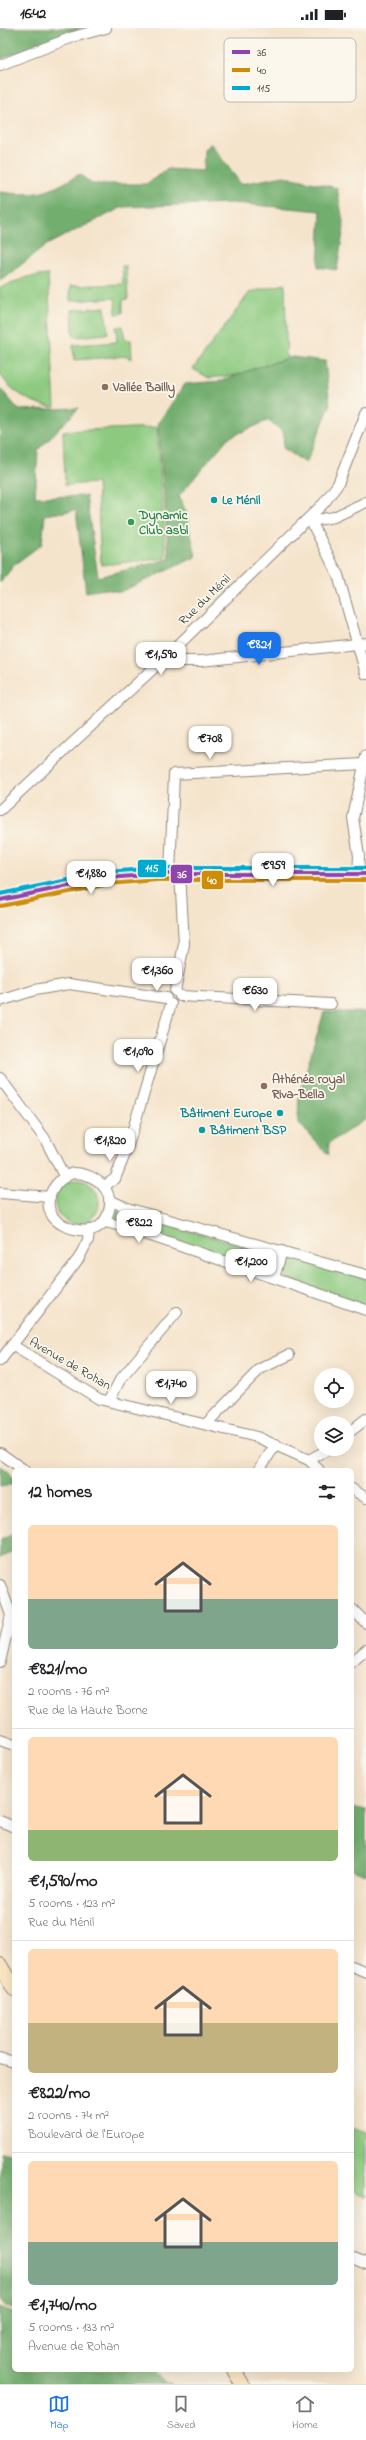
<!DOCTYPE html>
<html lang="en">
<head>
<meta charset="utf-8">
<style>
  :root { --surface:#fff; --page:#f2f2f2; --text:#202124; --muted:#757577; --line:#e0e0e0; --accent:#1a73e8 }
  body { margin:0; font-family:"Indie Flower",sans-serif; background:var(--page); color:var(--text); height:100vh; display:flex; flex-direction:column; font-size:15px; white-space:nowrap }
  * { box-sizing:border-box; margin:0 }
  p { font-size:13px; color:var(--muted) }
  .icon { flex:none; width:22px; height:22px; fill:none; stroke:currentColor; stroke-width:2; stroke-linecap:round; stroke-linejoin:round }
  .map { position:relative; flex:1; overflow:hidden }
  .panel { position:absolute; left:12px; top:1440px; width:342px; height:904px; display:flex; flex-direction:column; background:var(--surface); border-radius:6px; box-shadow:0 4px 16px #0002 }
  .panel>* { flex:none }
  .controls { position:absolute; left:314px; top:1340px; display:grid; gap:8px }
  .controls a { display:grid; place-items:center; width:40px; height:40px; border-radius:50%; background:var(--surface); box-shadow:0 4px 16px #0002; font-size:20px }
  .price { position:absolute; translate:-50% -34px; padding:0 9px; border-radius:8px; background:#fff; color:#222; font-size:13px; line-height:26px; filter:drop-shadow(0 1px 2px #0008) }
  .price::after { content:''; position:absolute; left:50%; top:24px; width:12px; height:9px; margin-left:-6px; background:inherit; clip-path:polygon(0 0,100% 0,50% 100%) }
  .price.active { background:var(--accent); color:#fff }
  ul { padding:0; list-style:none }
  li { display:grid; align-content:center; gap:8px; height:212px; padding:0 16px }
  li+li { border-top:1px solid var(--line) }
  li span { display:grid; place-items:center; height:124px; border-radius:6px; color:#555 }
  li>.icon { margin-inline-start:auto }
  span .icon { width:72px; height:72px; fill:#fffc; stroke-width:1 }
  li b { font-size:17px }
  h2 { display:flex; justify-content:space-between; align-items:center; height:48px; padding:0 16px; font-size:17px }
  .status { display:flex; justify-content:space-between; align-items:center; height:28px; padding:0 20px; background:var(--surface); direction:ltr }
  .status svg { height:11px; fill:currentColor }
  .tabs { display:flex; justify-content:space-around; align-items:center; height:56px; border-top:1px solid var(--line); background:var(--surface); font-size:11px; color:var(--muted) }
  .tabs a { display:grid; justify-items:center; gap:2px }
  .tabs .active { color:var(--accent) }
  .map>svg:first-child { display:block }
</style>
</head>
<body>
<div class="status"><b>16:42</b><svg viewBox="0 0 49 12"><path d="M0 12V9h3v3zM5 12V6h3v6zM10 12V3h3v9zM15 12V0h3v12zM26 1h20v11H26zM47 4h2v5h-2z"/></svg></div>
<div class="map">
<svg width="366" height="2356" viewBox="0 0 366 2356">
  <rect width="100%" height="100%" fill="#fbf7ec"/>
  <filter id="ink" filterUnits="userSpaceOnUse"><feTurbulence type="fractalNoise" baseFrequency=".025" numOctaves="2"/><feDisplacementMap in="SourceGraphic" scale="8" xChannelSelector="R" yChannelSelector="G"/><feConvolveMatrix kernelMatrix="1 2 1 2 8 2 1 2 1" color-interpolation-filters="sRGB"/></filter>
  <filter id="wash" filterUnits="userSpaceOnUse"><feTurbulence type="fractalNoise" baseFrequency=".012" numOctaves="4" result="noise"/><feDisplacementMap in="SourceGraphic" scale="16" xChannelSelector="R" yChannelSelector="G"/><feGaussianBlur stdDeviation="0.9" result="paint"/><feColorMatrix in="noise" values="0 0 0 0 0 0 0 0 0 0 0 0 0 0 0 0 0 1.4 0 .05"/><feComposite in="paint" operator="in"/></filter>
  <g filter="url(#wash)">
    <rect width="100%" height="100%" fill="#f5e4cc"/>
    <g fill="#8dca80" stroke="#5c7a56">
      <polygon points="122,238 126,238 128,271 123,272 123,285 116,286 115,270 70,273 70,258 123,256"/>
      <path d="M48 247 55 379C37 379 7 362 0 345V260L27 249Z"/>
      <polygon points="285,256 287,342 209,350 193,341 250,264"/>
      <polygon points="105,279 108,305 106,306 77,309 73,307 72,282"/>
      <polygon points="123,298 125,312 131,312 132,331 126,328 74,332 73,317 117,314 116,299"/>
      <polygon points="157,399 166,530 101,537 97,455 65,457 63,403"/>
      <circle cx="77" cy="1174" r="22"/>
      <polygon points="117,1183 264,1223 271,1226 272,1236 265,1242 116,1192 115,1188"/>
      <polygon points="293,1230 366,1250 366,1278 286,1250 281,1241 283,1236"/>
      <polygon points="352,2100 366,2105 366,2168 352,2162"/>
    </g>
    <g fill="#72ae6e" stroke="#4e6c4c">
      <polygon points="0,0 82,0 0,31"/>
      <path d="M210 115 241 156 284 148 337 160 344 199 337 242 318 239 321 183 233 175 123 179 48 216 0 253V164C39 169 47 165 80 146L92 156H146L168 141 203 143 204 122Z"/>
      <polygon points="292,329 325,333 330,378 306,435 283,420 284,405 269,392 228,410 179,468 186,484 196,529 120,564 104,561 86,564 76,482 45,487 42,516 15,536 0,555 0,360 19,382 79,380 38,422 35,469 86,468 98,549 169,531 158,395 185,356 222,353 255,340"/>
      <polygon points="324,984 366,984 366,1091 329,1115 328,1127 298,1094 299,1066"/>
      <path d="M0 1438C8 1442 13 1446 13 1456L0 1458Z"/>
      <polygon points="14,1506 14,1524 0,1530 0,1512"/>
      <polygon points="352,1779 366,1782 366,1847 352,1842"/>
      <polygon points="0,2125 14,2125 14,2281 6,2279 0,2271"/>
      <polygon points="0,2280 14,2285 14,2342 153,2342 163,2354 172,2356 0,2356"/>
    </g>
  </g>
  <g filter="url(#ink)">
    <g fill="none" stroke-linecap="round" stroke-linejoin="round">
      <g stroke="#90887c" stroke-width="12">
        <g id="street">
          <polyline points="0,37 73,9 106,0"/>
          <polyline points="311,493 334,489 366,474"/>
          <polyline points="305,494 311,493 338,547 366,646"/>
          <polyline points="169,626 181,633 201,633 366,615"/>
          <polyline points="0,782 169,626 324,475 338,456 366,385"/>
          <polyline points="170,846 174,746 364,736"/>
          <polyline points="358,846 359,828 353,790 366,728"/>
          <polyline points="175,963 184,916 180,845"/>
          <polyline points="180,968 331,976"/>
          <polyline points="0,973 35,962 69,956 166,970"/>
          <polyline points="0,1050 45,1111 64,1148"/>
          <path d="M73 1145C98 1145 120 1167 105 1192 95 1210 63 1202 53 1189 41 1171 56 1151 73 1145Z"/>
          <polyline points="104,1158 115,1151 127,1121 171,976"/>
          <polyline points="0,1165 50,1169"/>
          <polyline points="109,1172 130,1181 366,1247"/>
          <polyline points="105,1194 125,1199 366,1282"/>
          <polyline points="274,1250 282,1223"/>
          <polyline points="12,1317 99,1371 257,1409 309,1432 319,1442"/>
          <polyline points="0,1333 79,1230 88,1212 89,1202"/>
          <polyline points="109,1373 120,1352 177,1284"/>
          <polyline points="206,1396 260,1341 289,1327"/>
          <polyline points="347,1406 366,1391"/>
          <polyline points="0,1425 24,1442"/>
          <polyline points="309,1432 329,1421"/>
          <polyline points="259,1442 276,1416"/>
          <polyline points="352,1461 366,1470"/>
          <polyline points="0,1557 11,1587 0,1634"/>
          <polyline points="352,1581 366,1595"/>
          <polyline points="352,1634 366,1622"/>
          <polyline points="0,1712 14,1717"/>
          <polyline points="0,1793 14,1799"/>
          <polyline points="352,1938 366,1944"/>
          <polyline points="0,2030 14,2034"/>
          <polyline points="352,2230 366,2236"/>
        </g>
      </g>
      <g stroke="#90887c" stroke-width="16">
        <g id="secondary">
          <polyline points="0,872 108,850 158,846 366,846"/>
          <polyline points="0,1937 14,1961"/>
          <polyline points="234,2342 242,2356"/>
        </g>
      </g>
      <use href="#street" stroke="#fff" stroke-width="10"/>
      <use href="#secondary" stroke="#fbe6c4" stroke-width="14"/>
      <g stroke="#fbf7ec" stroke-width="7">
        <polyline id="bus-1" points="0,872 108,850 158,846 366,846"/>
      </g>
      <g stroke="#fbf7ec" stroke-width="7">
        <polyline id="bus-2" points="1,878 109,856 158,852 366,852"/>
      </g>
      <g stroke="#fbf7ec" stroke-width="7">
        <polyline id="bus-3" points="0,866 107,844 158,840 366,840"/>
      </g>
      <use href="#bus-1" stroke="#8e44ad" stroke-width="4"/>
      <use href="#bus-2" stroke="#ce8d09" stroke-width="4"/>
      <use href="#bus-3" stroke="#00a9ce" stroke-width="4"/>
    </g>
  </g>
  <g fill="#8d6e63" stroke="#fbf7ec" stroke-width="1.5">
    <circle cx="105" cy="359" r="4"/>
    <circle cx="264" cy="1058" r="4"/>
  </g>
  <g fill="#0f9aa8" stroke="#fbf7ec" stroke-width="1.5">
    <circle cx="214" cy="472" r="4"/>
    <circle cx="280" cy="1085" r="4"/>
    <circle cx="202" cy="1102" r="4"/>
  </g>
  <circle fill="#2e9e5b" stroke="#fbf7ec" stroke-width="1.5" cx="131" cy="494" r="4"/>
  <g text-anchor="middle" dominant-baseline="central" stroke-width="3.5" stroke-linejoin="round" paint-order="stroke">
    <g font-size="13" font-weight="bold" fill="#785e54" stroke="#fbf7ec" text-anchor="start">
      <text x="113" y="359">Vallée Bailly</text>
      <text x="272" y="1051">Athénée royal<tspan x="272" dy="15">Riva-Bella</tspan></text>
    </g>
    <g font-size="13" font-weight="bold" fill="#0d838f" stroke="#fbf7ec" text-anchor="start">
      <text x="222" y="472">Le Ménil</text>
      <text x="272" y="1085" text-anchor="end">Bâtiment Europe</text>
      <text x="210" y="1102">Bâtiment BSP</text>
    </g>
    <g font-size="13" font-weight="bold" fill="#27864d" stroke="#fbf7ec" text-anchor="start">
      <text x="139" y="487">Dynamic<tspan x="139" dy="15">Club asbl</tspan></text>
    </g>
    <g font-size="13" fill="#2b2b2b" stroke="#fbf7ec">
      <text transform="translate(205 572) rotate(-44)">Rue du Ménil</text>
      <text transform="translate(70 1336) rotate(30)">Avenue de Rohan</text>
    </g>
  </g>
  <rect x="224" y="10" width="132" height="64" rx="6" fill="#fbf7ec" stroke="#bdbab2" stroke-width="1"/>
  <rect x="232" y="22" width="18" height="4" fill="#8e44ad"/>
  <rect x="232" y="40" width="18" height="4" fill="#ce8d09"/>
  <rect x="232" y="58" width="18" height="4" fill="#00a9ce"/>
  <g font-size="11" fill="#2b2b2b">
    <text x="257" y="28">36</text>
    <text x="257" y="46">40</text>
    <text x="257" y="64">115</text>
  </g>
  <g stroke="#fbf7ec" stroke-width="1.5">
    <rect x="137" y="831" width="30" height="19" rx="4" fill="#00a9ce"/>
    <rect x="170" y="836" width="23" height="20" rx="4" fill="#8e44ad"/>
    <rect x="201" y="842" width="23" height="20" rx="4" fill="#ce8d09"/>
  </g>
  <g font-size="11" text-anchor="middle" font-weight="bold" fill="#fff">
    <text x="152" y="844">115</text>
    <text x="182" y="850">36</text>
    <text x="212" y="856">40</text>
  </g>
</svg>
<div class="controls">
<a><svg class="icon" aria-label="locate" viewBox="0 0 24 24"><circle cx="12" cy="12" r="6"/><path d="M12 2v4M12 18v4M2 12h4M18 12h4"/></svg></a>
<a><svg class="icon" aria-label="layers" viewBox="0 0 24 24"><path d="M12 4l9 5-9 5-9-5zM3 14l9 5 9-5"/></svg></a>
</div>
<b class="price active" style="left:259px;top:638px">€821</b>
<b class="price" style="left:161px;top:648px">€1,590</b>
<b class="price" style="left:210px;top:732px">€708</b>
<b class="price" style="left:273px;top:859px">€959</b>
<b class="price" style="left:91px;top:867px">€1,880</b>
<b class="price" style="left:157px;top:964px">€1,360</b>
<b class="price" style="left:255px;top:984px">€630</b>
<b class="price" style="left:138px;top:1045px">€1,090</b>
<b class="price" style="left:110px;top:1134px">€1,820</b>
<b class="price" style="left:139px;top:1216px">€822</b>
<b class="price" style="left:251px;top:1255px">€1,200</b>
<b class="price" style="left:171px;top:1377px">€1,740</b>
<section class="panel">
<h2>12 homes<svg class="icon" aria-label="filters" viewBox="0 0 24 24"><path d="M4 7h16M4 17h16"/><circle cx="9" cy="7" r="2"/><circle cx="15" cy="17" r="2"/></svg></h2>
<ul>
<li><span style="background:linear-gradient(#ffd9b3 60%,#7fa58c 0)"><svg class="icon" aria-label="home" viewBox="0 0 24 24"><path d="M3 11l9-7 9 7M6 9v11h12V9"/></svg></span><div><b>€821/mo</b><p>2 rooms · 76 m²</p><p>Rue de la Haute Borne</p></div></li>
<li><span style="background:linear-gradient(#ffd9b3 75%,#8fb573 0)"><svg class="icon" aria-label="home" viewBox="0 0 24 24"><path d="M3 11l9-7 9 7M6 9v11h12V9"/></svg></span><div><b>€1,590/mo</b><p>5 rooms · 123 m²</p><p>Rue du Ménil</p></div></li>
<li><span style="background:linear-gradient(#ffd9b3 60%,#c2b280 0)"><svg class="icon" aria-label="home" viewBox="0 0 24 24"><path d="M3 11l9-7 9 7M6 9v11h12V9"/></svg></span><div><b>€822/mo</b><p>2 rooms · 74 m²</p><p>Boulevard de l'Europe</p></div></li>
<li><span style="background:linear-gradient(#ffd9b3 65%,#7fa58c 0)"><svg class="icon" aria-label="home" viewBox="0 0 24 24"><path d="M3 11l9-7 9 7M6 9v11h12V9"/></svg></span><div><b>€1,740/mo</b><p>5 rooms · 133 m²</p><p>Avenue de Rohan</p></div></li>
</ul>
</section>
</div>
<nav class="tabs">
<a class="active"><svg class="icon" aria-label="map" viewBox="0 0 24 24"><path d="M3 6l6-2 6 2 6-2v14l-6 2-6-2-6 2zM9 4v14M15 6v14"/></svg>Map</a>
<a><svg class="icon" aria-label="saved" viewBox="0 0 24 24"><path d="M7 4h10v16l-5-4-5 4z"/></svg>Saved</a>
<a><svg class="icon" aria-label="home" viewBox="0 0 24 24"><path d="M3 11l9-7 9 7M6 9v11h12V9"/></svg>Home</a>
</nav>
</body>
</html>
